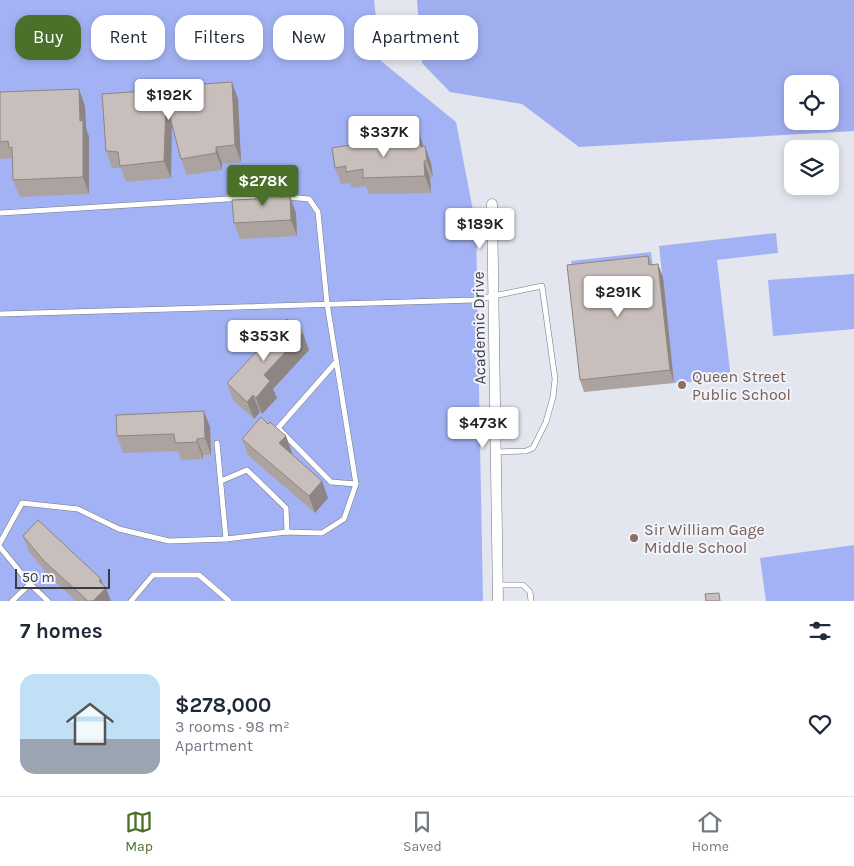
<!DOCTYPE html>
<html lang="en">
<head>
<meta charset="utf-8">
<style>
  :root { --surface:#fff; --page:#f6f6f7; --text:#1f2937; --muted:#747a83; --line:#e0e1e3; --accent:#4a702a }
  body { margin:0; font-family:Karla,sans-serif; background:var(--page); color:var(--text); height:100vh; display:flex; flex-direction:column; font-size:19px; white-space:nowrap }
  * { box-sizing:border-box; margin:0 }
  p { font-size:16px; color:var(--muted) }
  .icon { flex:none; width:28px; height:28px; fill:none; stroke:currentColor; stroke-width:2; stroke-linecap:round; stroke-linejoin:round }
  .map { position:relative; height:601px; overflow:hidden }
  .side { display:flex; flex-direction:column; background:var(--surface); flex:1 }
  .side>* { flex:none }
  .guide { position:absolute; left:15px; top:15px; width:500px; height:45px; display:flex; gap:10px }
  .tools { position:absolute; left:784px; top:75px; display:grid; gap:10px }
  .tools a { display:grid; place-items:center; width:55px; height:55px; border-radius:10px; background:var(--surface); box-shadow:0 2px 8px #0003; font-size:25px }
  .scale { position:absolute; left:15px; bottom:12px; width:95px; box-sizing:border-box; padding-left:5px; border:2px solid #3b3c3f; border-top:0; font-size:14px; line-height:18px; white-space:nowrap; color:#3b3c3f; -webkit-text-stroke:4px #f1f3fc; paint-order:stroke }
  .price { position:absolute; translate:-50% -42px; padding:0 11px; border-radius:5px; background:#fff; color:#222; font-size:16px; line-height:32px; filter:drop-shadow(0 1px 2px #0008) }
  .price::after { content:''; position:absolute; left:50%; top:30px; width:15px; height:11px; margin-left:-8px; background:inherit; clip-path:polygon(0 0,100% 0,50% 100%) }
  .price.on { background:var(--accent); color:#fff }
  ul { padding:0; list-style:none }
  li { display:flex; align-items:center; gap:15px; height:125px; padding:0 20px }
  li+li { border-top:1px solid var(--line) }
  li span { display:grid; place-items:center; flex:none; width:140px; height:100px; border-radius:15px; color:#555 }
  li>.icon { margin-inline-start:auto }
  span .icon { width:60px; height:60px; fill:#fffc; stroke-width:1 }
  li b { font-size:21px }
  h2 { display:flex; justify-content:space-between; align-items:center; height:60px; padding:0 20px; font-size:21px }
  .pill { padding:0 18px; border-radius:15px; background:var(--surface); box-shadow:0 2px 8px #0003; font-size:18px; line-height:45px }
  .pill.on { background:var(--accent); color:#fff }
  .dock { display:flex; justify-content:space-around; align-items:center; height:70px; border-top:1px solid var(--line); background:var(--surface); font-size:14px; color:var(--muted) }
  .dock a { display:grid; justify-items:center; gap:2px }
  .dock .on { color:var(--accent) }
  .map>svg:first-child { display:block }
</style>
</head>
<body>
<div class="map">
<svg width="854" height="601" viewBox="0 0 854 601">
  <rect width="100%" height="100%" fill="#e3e6ee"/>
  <g fill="#a3b2f4">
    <polygon points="0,0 374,0 381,61 456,122 476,226 483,601 0,601"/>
    <polygon points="776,233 778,253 717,260 731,379 674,383 659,246"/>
    <polygon points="651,252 653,269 573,277 571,261"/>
    <polygon points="854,274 854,329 773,336 768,280"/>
    <polygon points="854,545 854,601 766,601 760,558"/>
  </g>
  <path fill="#a0aef0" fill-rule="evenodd" d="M417 0H854V131L579 147 522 104 450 92 422 63ZM792 84H830V121H792Z"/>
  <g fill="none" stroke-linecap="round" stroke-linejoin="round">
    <g stroke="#75777f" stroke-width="6">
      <g id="lane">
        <polyline points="0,213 261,197"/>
        <polyline points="0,314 474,300 542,286 555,379 553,397 546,422 533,448 526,451 495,452"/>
        <polyline points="336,362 278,428 331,482 356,484"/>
        <polyline points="217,443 226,539"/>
        <polyline points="221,481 247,470 286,508 287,532"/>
        <polyline points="0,543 22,503 78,509 119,529 169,541 226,539 287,532 322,533 344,519 356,484 327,303 318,212 309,199 277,196"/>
        <polyline points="0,547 30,584 48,601"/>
        <polyline points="498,585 523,585 530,592 531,601"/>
        <polyline points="12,601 30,584"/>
        <polyline points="131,601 153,575 199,575 229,601"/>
      </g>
    </g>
    <g stroke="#75777f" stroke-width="11">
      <polyline id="street" points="492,204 498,601"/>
    </g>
    <use href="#lane" stroke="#fff" stroke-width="5"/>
    <use href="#street" stroke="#fff" stroke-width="10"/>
  </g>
  <g fill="#aca3a1">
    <polygon points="79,89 85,106 86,128 89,137 89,194 20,197 13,180 12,158 0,159 0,92"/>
    <polygon points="102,94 238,99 241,162 222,164 222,170 187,175 181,159 172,123 171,178 126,182 121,168 112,168 106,151"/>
    <polygon points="423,147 431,163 433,177 430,178 431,193 369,194 366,186 352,188 350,183 341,184 335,168"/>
    <polygon points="283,197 296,213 297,236 240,239 234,223"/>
    <polygon points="648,256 652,265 663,277 674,383 584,392 580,380"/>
    <polygon points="309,350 273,389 277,398 262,414 260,412 254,419 233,400 227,383"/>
    <polygon points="268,424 286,436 292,453 291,454 328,498 315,513 248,455 242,439"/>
    <polygon points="210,427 211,455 203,455 203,459 181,460 178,451 123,453 117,436"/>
    <polygon points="23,536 103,586 111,601 76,601 50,577 29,552"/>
  </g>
  <g fill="#8c8583">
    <polygon points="232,82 238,99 241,162 235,145"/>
    <polygon points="79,89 85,106 86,128 89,137 89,194 83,177"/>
    <polygon points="166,102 172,118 171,178 164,161"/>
    <polygon points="419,134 425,151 421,147"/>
    <polygon points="425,146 431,163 433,177 427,161"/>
    <polygon points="216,147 222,164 222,170 216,153"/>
    <polygon points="424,161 430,178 431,193 425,176"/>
    <polygon points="280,187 286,204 280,197"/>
    <polygon points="290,196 296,213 297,236 291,220"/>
    <polygon points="658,264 663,277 674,383 670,370"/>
    <polygon points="303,333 309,350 273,389 277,398 262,414 256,398 264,375"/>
    <polygon points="253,395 260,412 254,419 247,402"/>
    <polygon points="204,411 210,427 211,455 205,438"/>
    <polygon points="286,436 292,453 286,460 279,443"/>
    <polygon points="197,439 203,455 203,459 197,442"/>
    <polygon points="322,481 328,498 315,513 309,496"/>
    <polygon points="101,579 105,590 106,588 111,601 93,601 99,581"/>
  </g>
  <g fill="#c8bebb" stroke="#8c8583">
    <polygon points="232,82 235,145 216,147 216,153 181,159 166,102 164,161 120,166 118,152 106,151 102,94 144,91 143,88"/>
    <polygon points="79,89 80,121 83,120 83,177 13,180 12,147 9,148 8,141 0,142 0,92"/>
    <polygon points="419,134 421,147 425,146 427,161 424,161 425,176 363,178 363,169 346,172 346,166 335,168 332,148"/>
    <polygon points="280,187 280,197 290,196 291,220 234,223 232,200 256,199 256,188"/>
    <polygon points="648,256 649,265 658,264 670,370 580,380 567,265"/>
    <polygon points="287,319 303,333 264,375 270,381 256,398 253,395 247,402 227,383"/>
    <polygon points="204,411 205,438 197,439 197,442 175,443 174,434 117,436 116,415"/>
    <polygon points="261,417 268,424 270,422 286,436 279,443 322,481 309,496 242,439"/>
    <polygon points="38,520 101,579 99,581 106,588 93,601 88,601 44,561 23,536"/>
    <polygon points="719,593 720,601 706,601 705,594"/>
  </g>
  <g fill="#8d6e63" stroke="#f1f3fc" stroke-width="2">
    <circle cx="682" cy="385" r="5"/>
    <circle cx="634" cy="538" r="5"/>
  </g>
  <g text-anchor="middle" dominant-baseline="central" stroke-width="4" stroke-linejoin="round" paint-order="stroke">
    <g font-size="16" fill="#3b3c3f" stroke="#f1f3fc">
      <text transform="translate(479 328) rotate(-91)">Academic Drive</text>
    </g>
    <g font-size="16" fill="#785e54" stroke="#f1f3fc" text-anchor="start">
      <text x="692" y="376">Queen Street<tspan x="692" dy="18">Public School</tspan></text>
      <text x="644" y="529">Sir William Gage<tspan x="644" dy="18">Middle School</tspan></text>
    </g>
  </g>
</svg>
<div class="tools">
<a><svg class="icon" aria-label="locate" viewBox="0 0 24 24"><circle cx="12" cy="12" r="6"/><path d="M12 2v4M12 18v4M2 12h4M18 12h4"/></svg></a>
<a><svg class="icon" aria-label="layers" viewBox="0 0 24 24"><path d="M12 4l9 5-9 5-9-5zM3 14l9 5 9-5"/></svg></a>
</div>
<div class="scale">50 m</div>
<b class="price" style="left:169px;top:121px">$192K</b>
<b class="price" style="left:384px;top:158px">$337K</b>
<b class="price on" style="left:263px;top:207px">$278K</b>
<b class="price" style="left:480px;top:250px">$189K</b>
<b class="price" style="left:618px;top:318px">$291K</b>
<b class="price" style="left:264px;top:362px">$353K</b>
<b class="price" style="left:483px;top:449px">$473K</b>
<div class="guide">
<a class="pill on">Buy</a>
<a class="pill">Rent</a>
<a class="pill">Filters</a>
<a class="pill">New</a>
<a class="pill">Apartment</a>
</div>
</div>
<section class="side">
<h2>7 homes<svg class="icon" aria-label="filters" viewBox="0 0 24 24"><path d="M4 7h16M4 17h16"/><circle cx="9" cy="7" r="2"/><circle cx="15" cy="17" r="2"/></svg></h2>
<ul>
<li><span style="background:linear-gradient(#bfe0f5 65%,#9aa5b1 0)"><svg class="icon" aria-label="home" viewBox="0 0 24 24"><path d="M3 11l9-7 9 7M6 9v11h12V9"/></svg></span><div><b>$278,000</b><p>3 rooms · 98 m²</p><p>Apartment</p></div><svg class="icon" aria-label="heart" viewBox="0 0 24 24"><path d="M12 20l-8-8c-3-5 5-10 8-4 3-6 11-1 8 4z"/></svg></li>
</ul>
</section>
<nav class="dock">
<a class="on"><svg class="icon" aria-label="map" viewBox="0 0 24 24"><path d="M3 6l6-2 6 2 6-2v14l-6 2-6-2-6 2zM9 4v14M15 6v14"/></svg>Map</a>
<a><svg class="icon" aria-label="saved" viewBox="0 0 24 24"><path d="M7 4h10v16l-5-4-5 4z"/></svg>Saved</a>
<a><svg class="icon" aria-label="home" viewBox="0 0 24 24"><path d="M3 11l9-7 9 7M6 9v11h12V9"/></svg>Home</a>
</nav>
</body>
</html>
